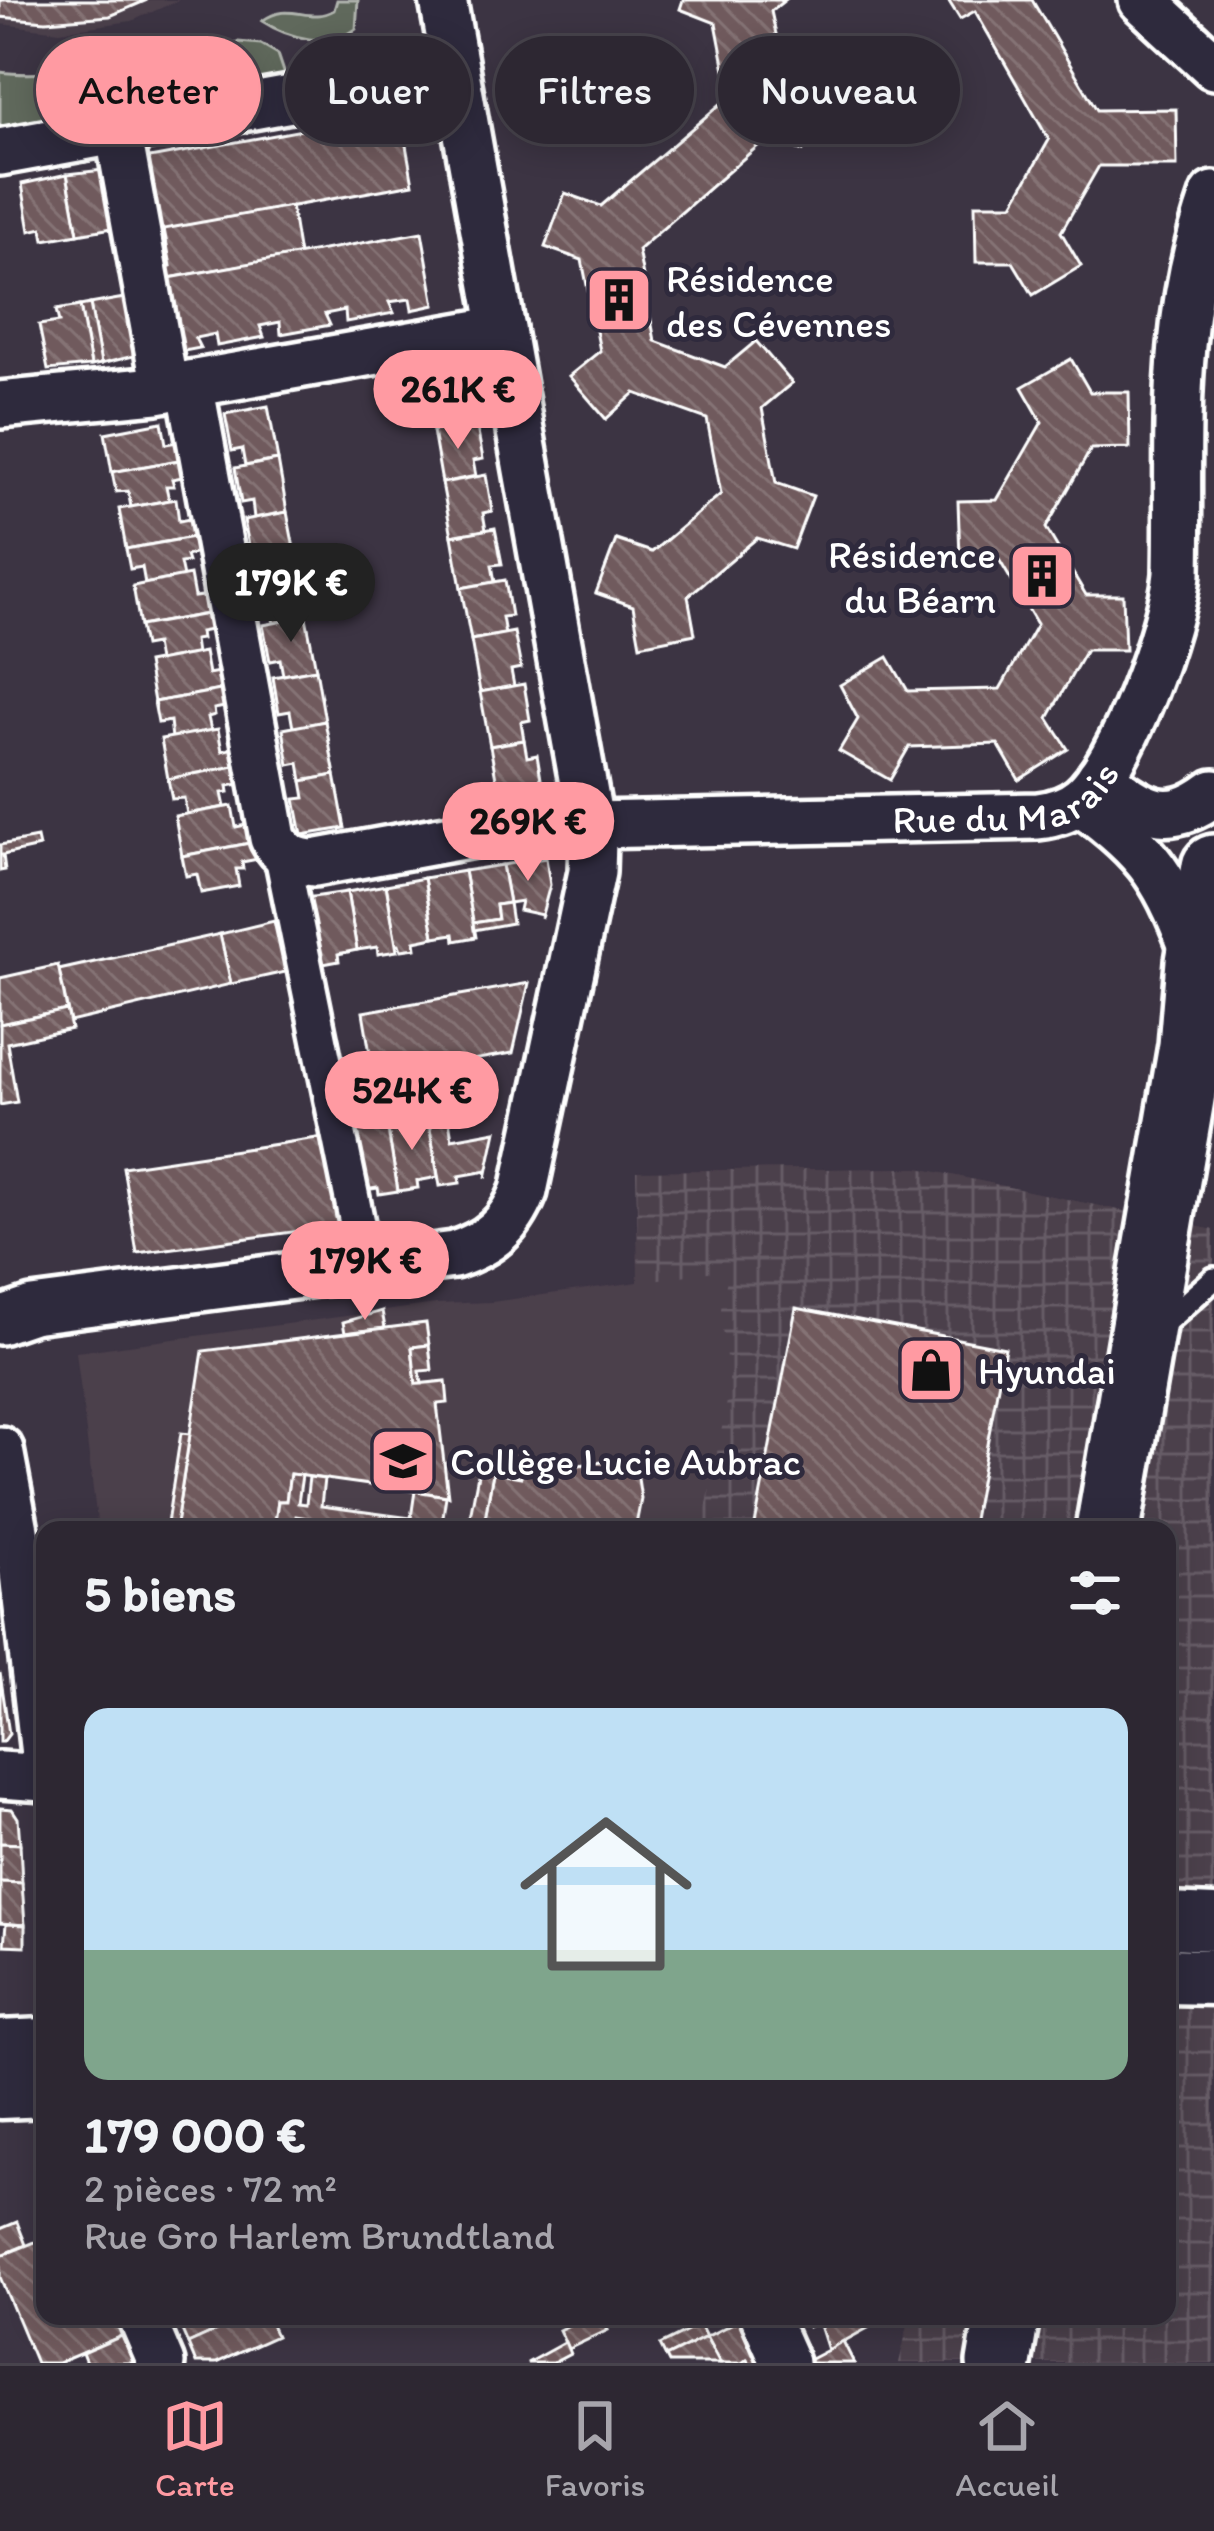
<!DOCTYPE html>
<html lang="fr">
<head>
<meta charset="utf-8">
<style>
  :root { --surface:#2d2732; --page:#39333e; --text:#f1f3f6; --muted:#a7a5ac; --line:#48444d; --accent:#ff9aa2 }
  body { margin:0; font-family:Itim,sans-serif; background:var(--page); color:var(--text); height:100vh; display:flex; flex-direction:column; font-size:45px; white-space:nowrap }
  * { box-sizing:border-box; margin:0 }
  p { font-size:39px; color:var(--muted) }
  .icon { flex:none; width:66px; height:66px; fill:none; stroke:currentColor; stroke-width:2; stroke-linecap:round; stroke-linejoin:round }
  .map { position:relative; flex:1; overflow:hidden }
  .drawer { position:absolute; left:36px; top:1521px; width:1140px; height:804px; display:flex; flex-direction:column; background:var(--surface); border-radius:24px; box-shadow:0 6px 30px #0003,0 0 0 3px var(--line) }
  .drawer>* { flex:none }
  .hud { position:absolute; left:36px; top:36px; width:1143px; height:108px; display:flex; gap:24px }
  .price { position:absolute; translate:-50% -102px; padding:0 27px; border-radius:42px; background:var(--accent); color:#111; font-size:39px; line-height:78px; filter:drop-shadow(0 3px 6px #0008) }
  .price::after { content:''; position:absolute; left:50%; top:72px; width:36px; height:27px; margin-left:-18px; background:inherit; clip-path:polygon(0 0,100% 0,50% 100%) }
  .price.on { background:#222; color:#fff }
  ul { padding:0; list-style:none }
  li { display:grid; align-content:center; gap:24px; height:636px; padding:0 48px }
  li+li { border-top:3px solid var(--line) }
  li span { display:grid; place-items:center; height:372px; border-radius:24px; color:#555 }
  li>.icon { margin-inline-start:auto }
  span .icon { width:216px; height:216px; fill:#fffc; stroke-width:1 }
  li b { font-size:51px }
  h2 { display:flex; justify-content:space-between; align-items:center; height:144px; padding:0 48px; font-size:51px }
  .chip { padding:0 42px; border-radius:54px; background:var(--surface); box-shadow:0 6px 30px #0003,0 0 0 3px var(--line); font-size:42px; line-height:108px }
  .chip.on { background:var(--accent); color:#111 }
  .tab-bar { display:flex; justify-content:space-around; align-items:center; height:168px; border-top:3px solid var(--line); background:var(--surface); font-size:33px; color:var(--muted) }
  .tab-bar a { display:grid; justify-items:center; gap:6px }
  .tab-bar .on { color:var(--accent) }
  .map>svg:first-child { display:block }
</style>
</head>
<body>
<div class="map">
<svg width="1214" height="2363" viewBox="0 0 1214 2363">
  <defs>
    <pattern id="industrial-grid" width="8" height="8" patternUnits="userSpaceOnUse" patternTransform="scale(3)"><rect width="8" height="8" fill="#4b3f4b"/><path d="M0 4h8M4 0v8" fill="none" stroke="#665c66"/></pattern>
    <pattern id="building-back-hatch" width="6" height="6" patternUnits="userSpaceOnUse" patternTransform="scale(3)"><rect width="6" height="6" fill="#6f5a5d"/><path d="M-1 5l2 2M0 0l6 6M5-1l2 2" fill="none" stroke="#857375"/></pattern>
  </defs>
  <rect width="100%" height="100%" fill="#3c3443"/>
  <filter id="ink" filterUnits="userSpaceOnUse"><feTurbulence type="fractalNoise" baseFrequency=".00833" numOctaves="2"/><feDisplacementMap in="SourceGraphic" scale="24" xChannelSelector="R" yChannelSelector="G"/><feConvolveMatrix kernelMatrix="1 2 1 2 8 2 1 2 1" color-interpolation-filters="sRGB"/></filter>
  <g filter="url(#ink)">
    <g fill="#4b3f4b">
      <polygon points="0,0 179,0 132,21 60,31 0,24"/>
      <polygon points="918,1168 1214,1230 1167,1530 98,1530 76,1352 436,1304 491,1302 638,1282 636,1171"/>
    </g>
    <polygon fill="url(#industrial-grid)" points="918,1168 1214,1230 1214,2363 899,2363 910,2316 1167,2316 1167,1530 702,1530 730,1386 720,1314 729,1269 639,1282 636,1171"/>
    <g fill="#61695c" stroke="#b0b4ae" stroke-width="3">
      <path d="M337 0H358L356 29C330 49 288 38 262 21 290 0 308 25 334 10Z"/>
      <path d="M238 42 261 44 278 54 288 84 141 112C154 86 210 46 238 42Z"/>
      <path d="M0 72C52 80 86 55 104 117L0 136Z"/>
    </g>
    <g fill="url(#building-back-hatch)" stroke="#fff" stroke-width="3">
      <polygon points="0,0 147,0 110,16 46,21 0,17"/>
      <polygon points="683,0 785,0 771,11 787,85 821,97 803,151 767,138 638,250 655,341 725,367 756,341 792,383 762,408 776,483 813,496 793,549 757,538 688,596 695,634 640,645 633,606 596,593 616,540 652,552 721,494 707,419 635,393 606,419 569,376 600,351 582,260 545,247 565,193 601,206 730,96 716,23 680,9"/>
      <polygon points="948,0 1032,0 1097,110 1176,109 1177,166 1099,166 1061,232 1081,266 1033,295 1013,262 976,262 975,204 1013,204 1049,140 975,11 960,19"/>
      <polygon points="400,112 413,184 152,232 139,160"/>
      <polygon points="113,169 121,214 109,216 112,228 78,234 67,174"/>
      <polygon points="67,174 78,234 44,240 42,228 30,231 22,184"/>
      <polygon points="291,206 299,255 169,278 167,267 171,266 164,229"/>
      <polygon points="422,232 435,305 412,310 410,299 389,302 394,313 346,322 345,310 325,314 330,325 281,334 280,322 260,326 264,337 217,346 215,334 195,338 200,348 174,353 164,268 169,278"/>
      <polygon points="124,298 126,310 137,308 146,353 101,364 90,304"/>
      <polygon points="90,304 101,364 91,366 80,306"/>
      <polygon points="80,306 91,366 48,370 39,325 59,322 56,310"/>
      <polygon points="1071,359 1090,392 1129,392 1130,448 1091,449 1046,528 1086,595 1123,595 1125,650 1086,650 1048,718 1068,749 1019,780 998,744 909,747 890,780 839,751 858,719 840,685 888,657 908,691 1000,689 1037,624 997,556 960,557 958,501 997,500 1042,422 1022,387"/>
      <polygon points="467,370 473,406 464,408 466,424 433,431 423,378"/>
      <polygon points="268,406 278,460 245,466 242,449 232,451 225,414"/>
      <polygon points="162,422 166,444 182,441 185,459 112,472 105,433"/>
      <polygon points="476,422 483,459 473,461 476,476 442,483 433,431"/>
      <polygon points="185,459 188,476 172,479 174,486 166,486 169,500 131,507 128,491 116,492 112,472"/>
      <polygon points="278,460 287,512 254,518 252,501 241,503 235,468"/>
      <polygon points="486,475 492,511 483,513 486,530 452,536 442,483"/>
      <polygon points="176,499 179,521 195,518 199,536 126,549 119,509"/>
      <polygon points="287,512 297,564 264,570 261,554 251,556 244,520"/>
      <polygon points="495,528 502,564 492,565 495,582 461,588 452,536"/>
      <polygon points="199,536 201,552 186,556 188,562 180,563 183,577 145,584 142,567 130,569 126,549"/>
      <polygon points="297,564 306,617 274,623 270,606 260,608 254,572"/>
      <polygon points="190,575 194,597 210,595 213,613 140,626 133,586"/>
      <polygon points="505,580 511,616 502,617 505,634 471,640 461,588"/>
      <polygon points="213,613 216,629 200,632 201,639 194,640 196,654 158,661 155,644 144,646 140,626"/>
      <polygon points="306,617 316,669 283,675 280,659 270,661 263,625"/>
      <polygon points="514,632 521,668 511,670 514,686 480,692 471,640"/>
      <polygon points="204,652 208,674 224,671 226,689 154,702 147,663"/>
      <polygon points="316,669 325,721 293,728 290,711 279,713 273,677"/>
      <polygon points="524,684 530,720 521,722 524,740 490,746 480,692"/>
      <polygon points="226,689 230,706 214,709 215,715 208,717 211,731 172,738 170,721 158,723 154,702"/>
      <polygon points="325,721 335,775 302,781 299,763 289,765 283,729"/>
      <polygon points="218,729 222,751 237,747 240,765 168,779 161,739"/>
      <polygon points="524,740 527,757 537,755 543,791 500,799 490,746"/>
      <polygon points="240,765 244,783 228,786 229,792 222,793 225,807 187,814 184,798 172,799 168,779"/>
      <polygon points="335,775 345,828 302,835 295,799 305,798 302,781"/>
      <polygon points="232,806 236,827 251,824 255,842 182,856 175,816"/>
      <polygon points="37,838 39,847 3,855 5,870 0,871 0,845"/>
      <polygon points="255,842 258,859 242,862 243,869 236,869 239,886 201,893 197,874 186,876 182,856"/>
      <polygon points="546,858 550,885 541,918 542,915 519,910 521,901 509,903 502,865"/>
      <polygon points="502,865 509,903 496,905 498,919 473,923 464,871"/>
      <polygon points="464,871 476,937 455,941 454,934 434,937 424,878"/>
      <polygon points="424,878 434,937 415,941 416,948 401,950 399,944 396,944 386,885"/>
      <polygon points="386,885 397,951 378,954 377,947 357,950 347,892"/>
      <polygon points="347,892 357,950 338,954 339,961 318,965 306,898"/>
      <polygon points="509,903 512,923 474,930 473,923 498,919 496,905"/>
      <polygon points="274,921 285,972 231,984 220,934"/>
      <polygon points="220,934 231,984 70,1022 59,970"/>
      <polygon points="58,965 67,1010 0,1024 0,978"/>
      <polygon points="529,983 513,1053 374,1077 363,1012"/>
      <polygon points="67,1010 71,1029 7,1043 17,1102 0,1105 0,1024"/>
      <polygon points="448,1114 452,1139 496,1131 486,1178 487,1171 459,1176 460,1183 440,1186 428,1118"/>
      <polygon points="428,1118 438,1177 417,1181 418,1188 398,1191 387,1124"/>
      <polygon points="387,1124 398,1191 379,1194 378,1188 357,1191 346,1132"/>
      <polygon points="324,1137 344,1225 137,1253 123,1167"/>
      <polygon points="796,1308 1005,1348 971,1530 754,1530"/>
      <polygon points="382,1311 385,1328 345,1333 343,1322"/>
      <polygon points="426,1323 429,1345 412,1347 416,1384 446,1381 448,1403 437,1404 448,1496 290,1474 286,1501 278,1501 274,1530 175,1530 203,1351"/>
      <polygon points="429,1345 432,1370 420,1371 422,1384 416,1384 412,1347"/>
      <polygon points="181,1433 190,1434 176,1524 175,1530 166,1530"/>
      <polygon points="635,1458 641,1499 635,1530 483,1530 493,1472 521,1477 523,1472"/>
      <polygon points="479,1469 493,1472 483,1530 379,1530 296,1516 294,1530 274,1530 278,1501 286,1501 290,1474 302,1475 298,1503 306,1504 309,1477 324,1479 321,1506 411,1518 415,1491 446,1496 442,1523 468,1527"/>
      <polygon points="0,1673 9,1734 3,1742 0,1742"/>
      <polygon points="0,1808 12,1809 18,1818 20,1844 0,1843"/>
      <polygon points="0,1843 20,1844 22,1883 0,1882"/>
      <polygon points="0,1882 22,1883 25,1925 0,1923"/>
      <polygon points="6,1924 25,1925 25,1946 4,1945"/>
      <polygon points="17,2222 26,2245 0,2256 0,2229"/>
      <polygon points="45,2238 45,2316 115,2316 124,2335 58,2363 36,2363 0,2277 0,2256"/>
      <polygon points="176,2316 250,2316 188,2344"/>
      <polygon points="250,2316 267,2316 276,2336 216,2363 196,2363 188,2344"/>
      <polygon points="588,2316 601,2316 608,2330 568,2349 559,2330"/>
      <polygon points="747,2316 766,2363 750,2363 747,2359 742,2363 720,2363 706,2337"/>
      <polygon points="802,2316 861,2316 868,2328 828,2350 819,2322 808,2327"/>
      <polygon points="700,2325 706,2337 666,2357 660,2345"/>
      <polygon points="124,2335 136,2363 86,2363 82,2353"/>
      <polygon points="706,2337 720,2363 669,2363 666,2357"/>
      <polygon points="843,2341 854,2363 803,2363 828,2350"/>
      <polygon points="565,2342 570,2354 553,2363 527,2363"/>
    </g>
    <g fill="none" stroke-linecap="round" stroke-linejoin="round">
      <g stroke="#fff" stroke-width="30">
        <polyline id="service" points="1157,1329 1214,1279"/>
      </g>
      <g stroke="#fff" stroke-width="42">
        <polyline id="pedestrian" points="281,851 366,1267"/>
      </g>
      <g stroke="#fff" stroke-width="54">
        <g id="minor">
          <polyline points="1142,0 1214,66"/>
          <polyline points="118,130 165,388"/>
          <polyline points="0,152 455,69"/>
          <path d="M190 384 273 838C282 855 294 862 314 863L589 813"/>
          <polyline points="0,405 156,390 502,329"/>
          <path d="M1100 778C1142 810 1166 829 1214 793"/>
          <path d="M1080 801C1153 855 1166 877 1198 962"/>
          <path id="s1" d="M591 825 1038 816C1055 814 1069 810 1082 799 1123 765 1172 626 1177 574 1180 439 1168 325 1214 195"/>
          <path d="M0 1321 32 1310 454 1255C490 1243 510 1226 524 1191L592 872 593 839 443 0"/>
          <polyline points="0,1450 23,1573 45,1763"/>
          <polyline points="0,1775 45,1778"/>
          <polyline points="141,2316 161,2363"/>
          <polyline points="764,2316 785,2363"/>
        </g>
      </g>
      <g stroke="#fff" stroke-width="63">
        <g id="tertiary">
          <polyline points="1167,1921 1214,1923"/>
          <polyline points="1167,1976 1214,1977"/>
          <polyline points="0,2048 45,2046"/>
          <polyline points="0,2091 45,2089"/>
        </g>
      </g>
      <g stroke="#fff" stroke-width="72">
        <g id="secondary">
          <polyline points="1108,1530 1191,1046 1198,962 1214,867"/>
          <polyline points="999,2363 1007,2316"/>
        </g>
      </g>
      <use href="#service" stroke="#2f2a3d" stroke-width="21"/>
      <use href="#pedestrian" stroke="#2f2a3d" stroke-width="33"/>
      <use href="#minor" stroke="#2f2a3d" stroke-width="45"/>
      <use href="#tertiary" stroke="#2f2a3d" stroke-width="54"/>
      <use href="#secondary" stroke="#2f2a3d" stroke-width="63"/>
    </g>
  </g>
  <defs>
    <g id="building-square" transform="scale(3.45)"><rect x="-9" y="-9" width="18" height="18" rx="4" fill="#ff9aa2" stroke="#2f2a3d"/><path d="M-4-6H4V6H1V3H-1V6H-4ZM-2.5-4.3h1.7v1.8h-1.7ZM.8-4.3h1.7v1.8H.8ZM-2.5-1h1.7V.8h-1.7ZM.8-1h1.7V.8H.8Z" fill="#111"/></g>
    <g id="shop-square" transform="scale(3.45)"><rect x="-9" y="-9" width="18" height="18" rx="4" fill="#ff9aa2" stroke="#2f2a3d"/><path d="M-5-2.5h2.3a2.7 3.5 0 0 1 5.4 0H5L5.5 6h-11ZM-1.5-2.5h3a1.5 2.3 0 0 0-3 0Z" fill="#111"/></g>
    <g id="school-square" transform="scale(3.45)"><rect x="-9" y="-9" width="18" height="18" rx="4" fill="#ff9aa2" stroke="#2f2a3d"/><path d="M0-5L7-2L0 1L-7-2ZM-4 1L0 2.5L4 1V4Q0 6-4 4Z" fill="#111"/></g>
  </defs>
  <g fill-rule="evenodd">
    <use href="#building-square" x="619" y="300"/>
    <use href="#building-square" x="1042" y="576"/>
    <use href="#shop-square" x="931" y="1370"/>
    <use href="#school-square" x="403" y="1461"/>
  </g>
  <g text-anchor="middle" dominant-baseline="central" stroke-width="10" stroke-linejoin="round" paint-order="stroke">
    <g font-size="39" fill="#fff" stroke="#2f2a3d" text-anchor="start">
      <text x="666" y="278">Résidence<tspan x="666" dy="45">des Cévennes</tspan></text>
      <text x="996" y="554" text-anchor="end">Résidence<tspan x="996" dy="45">du Béarn</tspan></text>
      <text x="978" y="1370">Hyundai</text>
      <text x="450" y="1461">Collège Lucie Aubrac</text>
    </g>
    <g font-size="39" fill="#fff" stroke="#2f2a3d">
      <text stroke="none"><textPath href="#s1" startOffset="420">Rue du Marais</textPath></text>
    </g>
  </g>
</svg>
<b class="price" style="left:458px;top:452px">261K €</b>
<b class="price on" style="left:291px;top:645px">179K €</b>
<b class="price" style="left:528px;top:884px">269K €</b>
<b class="price" style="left:412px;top:1153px">524K €</b>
<b class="price" style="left:365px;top:1323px">179K €</b>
<div class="hud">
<a class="chip on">Acheter</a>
<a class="chip">Louer</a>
<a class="chip">Filtres</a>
<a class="chip">Nouveau</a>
</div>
<section class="drawer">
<h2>5 biens<svg class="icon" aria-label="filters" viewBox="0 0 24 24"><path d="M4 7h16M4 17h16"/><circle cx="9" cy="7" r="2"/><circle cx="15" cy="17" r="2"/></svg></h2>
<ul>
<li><span style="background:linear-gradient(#bfe0f5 65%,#7fa58c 0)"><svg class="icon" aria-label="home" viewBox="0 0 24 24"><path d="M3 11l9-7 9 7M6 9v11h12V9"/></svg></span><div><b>179 000 €</b><p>2 pièces · 72 m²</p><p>Rue Gro Harlem Brundtland</p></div></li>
</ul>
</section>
</div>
<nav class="tab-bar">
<a class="on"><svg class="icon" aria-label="map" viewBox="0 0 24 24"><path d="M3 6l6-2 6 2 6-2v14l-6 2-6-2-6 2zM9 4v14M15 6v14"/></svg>Carte</a>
<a><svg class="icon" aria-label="saved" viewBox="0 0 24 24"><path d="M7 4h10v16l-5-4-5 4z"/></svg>Favoris</a>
<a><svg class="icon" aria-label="home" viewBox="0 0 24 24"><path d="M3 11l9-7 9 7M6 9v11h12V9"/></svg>Accueil</a>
</nav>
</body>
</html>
